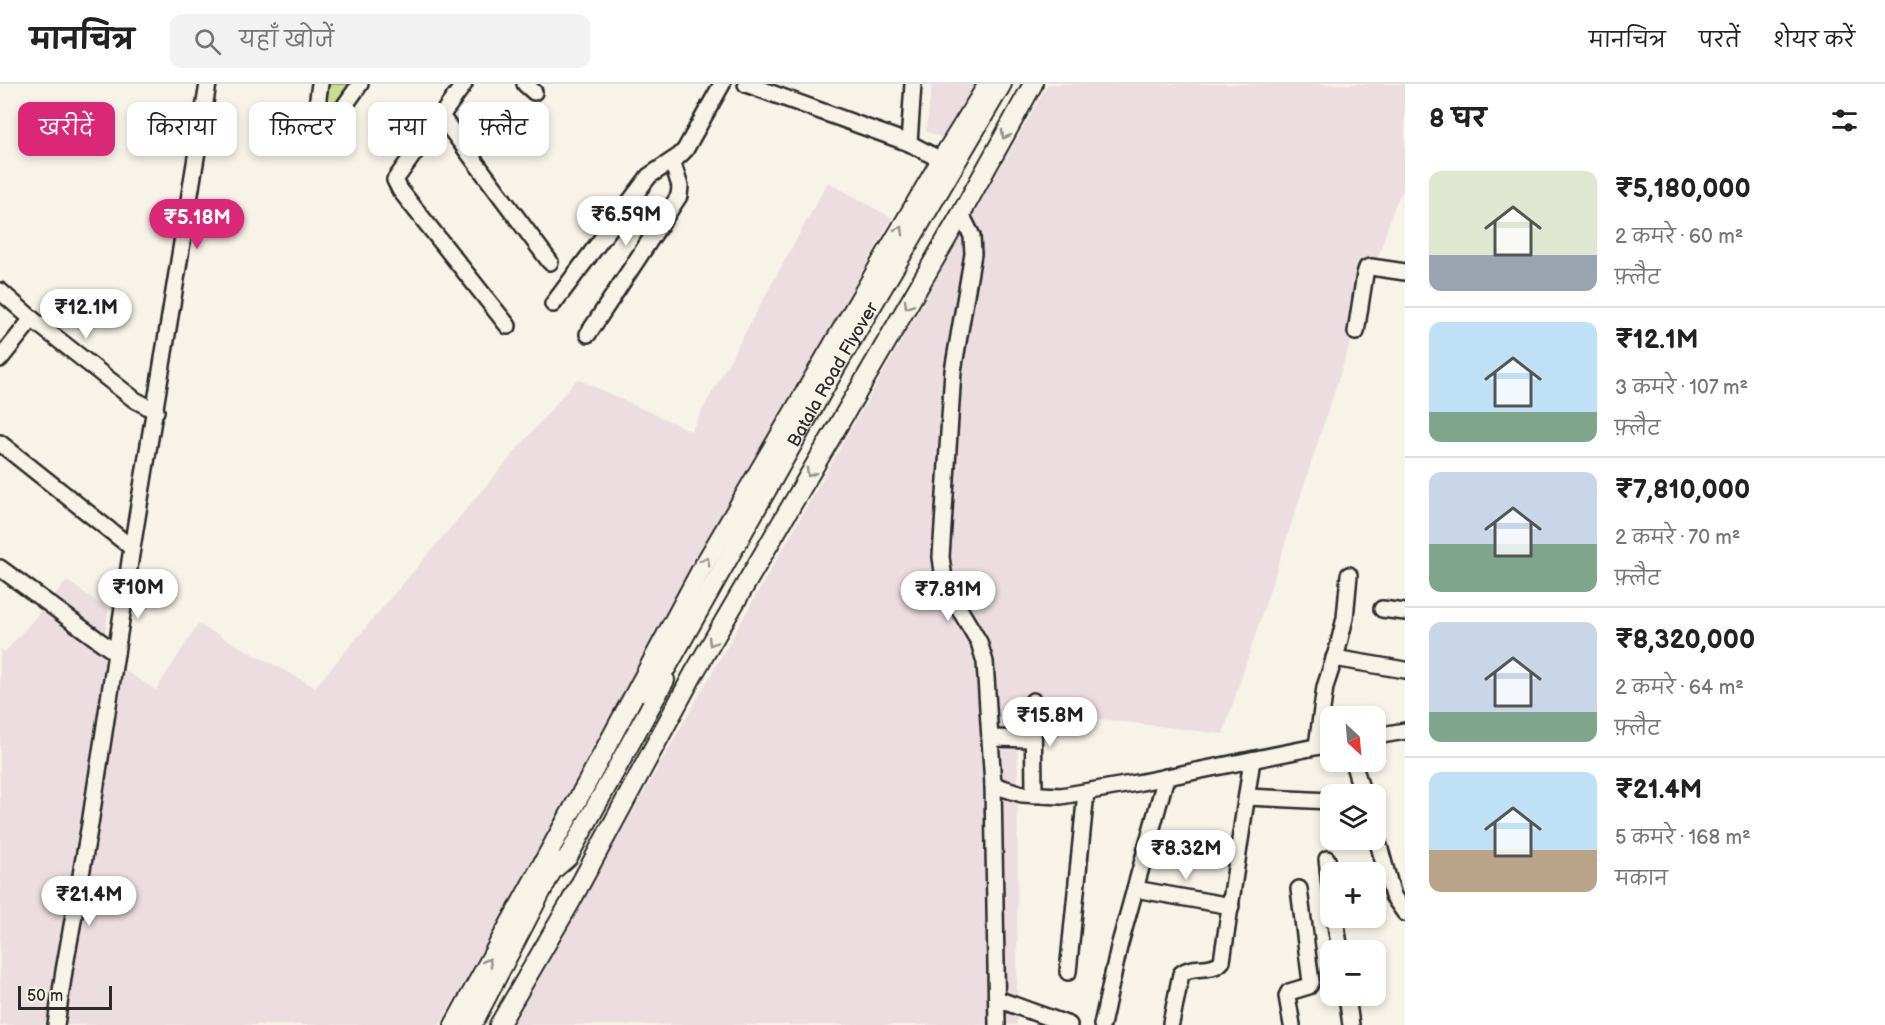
<!DOCTYPE html>
<html lang="hi">
<head>
<meta charset="utf-8">
<style>
  :root { --surface:#fff; --page:#f2f2f2; --text:#222; --muted:#767676; --line:#e0e0e0; --accent:#db2777 }
  body { margin:0; font-family:"Balsamiq Sans","Playpen Sans Deva",sans-serif; background:var(--page); color:var(--text); height:100vh; display:flex; flex-direction:column; font-size:22px; white-space:nowrap }
  * { box-sizing:border-box; margin:0 }
  p { font-size:20px; color:var(--muted) }
  .icon { flex:none; width:33px; height:33px; fill:none; stroke:currentColor; stroke-width:2; stroke-linecap:round; stroke-linejoin:round }
  .map { position:relative; flex:1; overflow:hidden }
  .side { display:flex; flex-direction:column; background:var(--surface); width:480px }
  .side>* { flex:none }
  .guide { position:absolute; left:18px; top:18px; width:570px; height:54px; display:flex; gap:12px }
  .needle { width:39px; rotate:154deg }
  .fabs { position:absolute; left:1320px; top:622px; display:grid; gap:12px }
  .fabs a { display:grid; place-items:center; width:66px; height:66px; border-radius:12px; background:var(--surface); box-shadow:0 3px 9px #0003; font-size:30px }
  .scale { position:absolute; left:18px; bottom:15px; width:94px; box-sizing:border-box; padding-left:6px; border:3px solid #2b2b2b; border-top:0; font-size:16px; line-height:21px; white-space:nowrap; color:#2b2b2b; -webkit-text-stroke:4px #f7f3e8; paint-order:stroke }
  .price { position:absolute; translate:-50% -51px; padding:0 14px; border-radius:21px; background:#fff; color:#222; font-size:20px; line-height:39px; filter:drop-shadow(0 2px 3px #0008) }
  .price::after { content:''; position:absolute; left:50%; top:36px; width:18px; height:14px; margin-left:-9px; background:inherit; clip-path:polygon(0 0,100% 0,50% 100%) }
  .price.active { background:var(--accent); color:#fff }
  ul { padding:0; list-style:none }
  li { display:flex; align-items:center; gap:18px; height:150px; padding:0 24px }
  li+li { border-top:2px solid var(--line) }
  li span { display:grid; place-items:center; flex:none; width:168px; height:120px; border-radius:12px; color:#555 }
  li>.icon { margin-inline-start:auto }
  span .icon { width:72px; height:72px; fill:#fffc; stroke-width:1 }
  li b { font-size:26px }
  h2 { display:flex; justify-content:space-between; align-items:center; height:72px; padding:0 24px; font-size:26px }
  .tag { padding:0 21px; border-radius:12px; background:var(--surface); box-shadow:0 3px 9px #0003; font-size:21px; line-height:54px }
  .tag.active { background:var(--accent); color:#fff }
  header { display:flex; align-items:center; gap:36px; box-sizing:border-box; height:84px; padding:0 30px; background:var(--surface); border-bottom:2px solid var(--line) }
  header strong { font-size:28px }
  nav { display:flex; gap:33px; margin-inline-start:auto; font-size:21px }
  .search { width:420px; height:54px; background:var(--page); display:flex; align-items:center; gap:15px; box-sizing:border-box; padding:0 21px; border-radius:12px; color:var(--muted); font-size:22px }
  main { display:flex; flex:1; min-height:0 }
  .map>svg:first-child { display:block }
</style>
</head>
<body>
<header>
<strong>मानचित्र</strong>
<div class="search"><svg class="icon" aria-label="search" viewBox="0 0 24 24"><circle cx="10" cy="10" r="6"/><path d="M15 15l6 6"/></svg>यहाँ खोजें</div>
<nav><a>मानचित्र</a><a>परतें</a><a>शेयर करें</a></nav>
</header>
<main>
<div class="map">
<svg width="1405" height="941" viewBox="0 0 1405 941">
  <rect width="100%" height="100%" fill="#f7f3e8"/>
  <filter id="ink" filterUnits="userSpaceOnUse"><feTurbulence type="fractalNoise" baseFrequency=".0167" numOctaves="2"/><feDisplacementMap in="SourceGraphic" scale="12" xChannelSelector="R" yChannelSelector="G"/><feConvolveMatrix kernelMatrix="1 2 1 2 8 2 1 2 1" color-interpolation-filters="sRGB"/></filter>
  <g filter="url(#ink)">
    <g fill="#ecdde1">
      <polygon points="932,0 977,0 946,56 926,47"/>
      <polygon points="1048,0 1405,0 1405,102 1395,121 1223,650 1018,625 1017,941 511,941"/>
      <polygon points="828,98 892,134 440,941 0,941 0,565 5,568 67,497 108,525 103,573 156,606 198,540 315,603 577,295 691,347"/>
    </g>
    <polygon fill="#ccdd91" stroke="#7c845e" stroke-width="1.5" points="322,0 352,0 330,29 319,22"/>
    <g fill="none" stroke-linecap="round" stroke-linejoin="round">
      <g stroke="#2b2b2b" stroke-width="20">
        <g id="minor">
          <path d="M320 0C318 14 314 27 327 37L338 31 360 0"/>
          <polyline points="464,0 395,96 400,106 508,242"/>
          <polyline points="525,0 534,8"/>
          <polyline points="746,0 909,59"/>
          <polyline points="913,0 909,59 941,76"/>
          <polyline points="441,32 550,178"/>
          <polyline points="961,130 972,152 973,170 953,287 941,473 944,495 948,506 979,558 985,578 993,701 997,941"/>
          <polyline points="0,207 32,235 135,316 156,327"/>
          <polyline points="553,220 649,92 679,72 685,66 722,0"/>
          <polyline points="1356,248 1365,190 1367,184 1371,183 1405,188"/>
          <polyline points="588,250 679,112 680,102 672,77"/>
          <polyline points="0,275 32,235"/>
          <polyline points="0,359 132,464"/>
          <polyline points="0,484 116,569"/>
          <polyline points="1382,525 1405,528"/>
          <polyline points="1334,574 1405,586"/>
          <polyline points="1033,617 1034,711"/>
          <polyline points="1376,652 1405,647"/>
          <polyline points="990,654 1033,655"/>
          <polyline points="1317,662 1325,603 1338,563 1345,534 1349,491"/>
          <polyline points="1353,678 1363,711"/>
          <polyline points="993,701 1022,710 1061,712 1137,699 1330,660"/>
          <polyline points="1247,713 1330,717"/>
          <polyline points="1376,751 1393,812 1405,829"/>
          <polyline points="1327,775 1330,802"/>
          <polyline points="1135,805 1231,822"/>
          <polyline points="1335,834 1340,867"/>
          <polyline points="1068,888 1086,708"/>
          <polyline points="1347,912 1351,941"/>
          <polyline points="997,915 1069,941"/>
          <path d="M1171 939 1181 890C1193 880 1212 889 1222 877L1252 676"/>
          <polyline points="56,941 64,887 90,740 132,464 208,0"/>
          <polyline points="1102,941 1119,863 1166,693"/>
          <polyline points="1292,941 1287,912 1289,908 1309,902 1311,898 1299,805"/>
        </g>
      </g>
      <g stroke="#2b2b2b" stroke-width="22">
        <g id="major">
          <path id="s1" d="M646 608 653 597 667 583 836 283 1002 0"/>
          <polyline points="552,787 568,773 665,596"/>
          <polyline points="454,941 589,695 701,486 941,76 988,0"/>
          <polyline points="472,941 552,787 554,777"/>
          <polyline points="499,941 570,819 694,589 961,130 1033,0"/>
        </g>
      </g>
      <use href="#minor" stroke="#f7f3e8" stroke-width="15"/>
      <use href="#major" stroke="#f7f3e8" stroke-width="18"/>
    </g>
    <defs><path id="oneway-chevron" d="M-2-3.5L2.5 0L-2 3.5" fill="none" stroke-width="1.6" stroke-linecap="round" stroke-linejoin="round" transform="scale(1.5)"/></defs>
    <g stroke="#918f8a">
      <use href="#oneway-chevron" transform="translate(1005 51) rotate(119)"/>
      <use href="#oneway-chevron" transform="translate(900 146) rotate(-60)"/>
      <use href="#oneway-chevron" transform="translate(908 221) rotate(120)"/>
      <use href="#oneway-chevron" transform="translate(810 389) rotate(120)"/>
      <use href="#oneway-chevron" transform="translate(706 477) rotate(-60)"/>
      <use href="#oneway-chevron" transform="translate(712 558) rotate(120)"/>
      <use href="#oneway-chevron" transform="translate(488 878) rotate(-61)"/>
    </g>
  </g>
  <g text-anchor="middle" dominant-baseline="central" stroke-width="4.5" stroke-linejoin="round" paint-order="stroke">
    <g font-size="18" fill="#2b2b2b" stroke="#f7f3e8">
      <text stroke="none"><textPath href="#s1" startOffset="369">Batala Road Flyover</textPath></text>
    </g>
  </g>
</svg>
<div class="fabs">
<a><svg class="needle" viewBox="-14 -14 28 28"><path d="M0-13l5 13h-10z" fill="#e53935"/><path d="M0 13l5-13h-10z" fill="#767676"/></svg></a>
<a><svg class="icon" aria-label="layers" viewBox="0 0 24 24"><path d="M12 4l9 5-9 5-9-5zM3 14l9 5 9-5"/></svg></a>
<a>+</a>
<a>−</a>
</div>
<div class="scale">50 m</div>
<b class="price" style="left:626px;top:163px">₹6.59M</b>
<b class="price active" style="left:197px;top:166px">₹5.18M</b>
<b class="price" style="left:86px;top:256px">₹12.1M</b>
<b class="price" style="left:138px;top:536px">₹10M</b>
<b class="price" style="left:948px;top:538px">₹7.81M</b>
<b class="price" style="left:1050px;top:664px">₹15.8M</b>
<b class="price" style="left:1186px;top:797px">₹8.32M</b>
<b class="price" style="left:89px;top:843px">₹21.4M</b>
<div class="guide">
<a class="tag active">खरीदें</a>
<a class="tag">किराया</a>
<a class="tag">फ़िल्टर</a>
<a class="tag">नया</a>
<a class="tag">फ़्लैट</a>
</div>
</div>
<section class="side">
<h2>8 घर<svg class="icon" aria-label="filters" viewBox="0 0 24 24"><path d="M4 7h16M4 17h16"/><circle cx="9" cy="7" r="2"/><circle cx="15" cy="17" r="2"/></svg></h2>
<ul>
<li><span style="background:linear-gradient(#dfe7d0 70%,#9aa5b1 0)"><svg class="icon" aria-label="home" viewBox="0 0 24 24"><path d="M3 11l9-7 9 7M6 9v11h12V9"/></svg></span><div><b>₹5,180,000</b><p>2 कमरे · 60 m²</p><p>फ़्लैट</p></div></li>
<li><span style="background:linear-gradient(#bfe0f5 75%,#7fa58c 0)"><svg class="icon" aria-label="home" viewBox="0 0 24 24"><path d="M3 11l9-7 9 7M6 9v11h12V9"/></svg></span><div><b>₹12.1M</b><p>3 कमरे · 107 m²</p><p>फ़्लैट</p></div></li>
<li><span style="background:linear-gradient(#c9d6e8 60%,#7fa58c 0)"><svg class="icon" aria-label="home" viewBox="0 0 24 24"><path d="M3 11l9-7 9 7M6 9v11h12V9"/></svg></span><div><b>₹7,810,000</b><p>2 कमरे · 70 m²</p><p>फ़्लैट</p></div></li>
<li><span style="background:linear-gradient(#c9d6e8 75%,#7fa58c 0)"><svg class="icon" aria-label="home" viewBox="0 0 24 24"><path d="M3 11l9-7 9 7M6 9v11h12V9"/></svg></span><div><b>₹8,320,000</b><p>2 कमरे · 64 m²</p><p>फ़्लैट</p></div></li>
<li><span style="background:linear-gradient(#bfe0f5 65%,#b9a48a 0)"><svg class="icon" aria-label="home" viewBox="0 0 24 24"><path d="M3 11l9-7 9 7M6 9v11h12V9"/></svg></span><div><b>₹21.4M</b><p>5 कमरे · 168 m²</p><p>मकान</p></div></li>
</ul>
</section>
</main>
</body>
</html>
